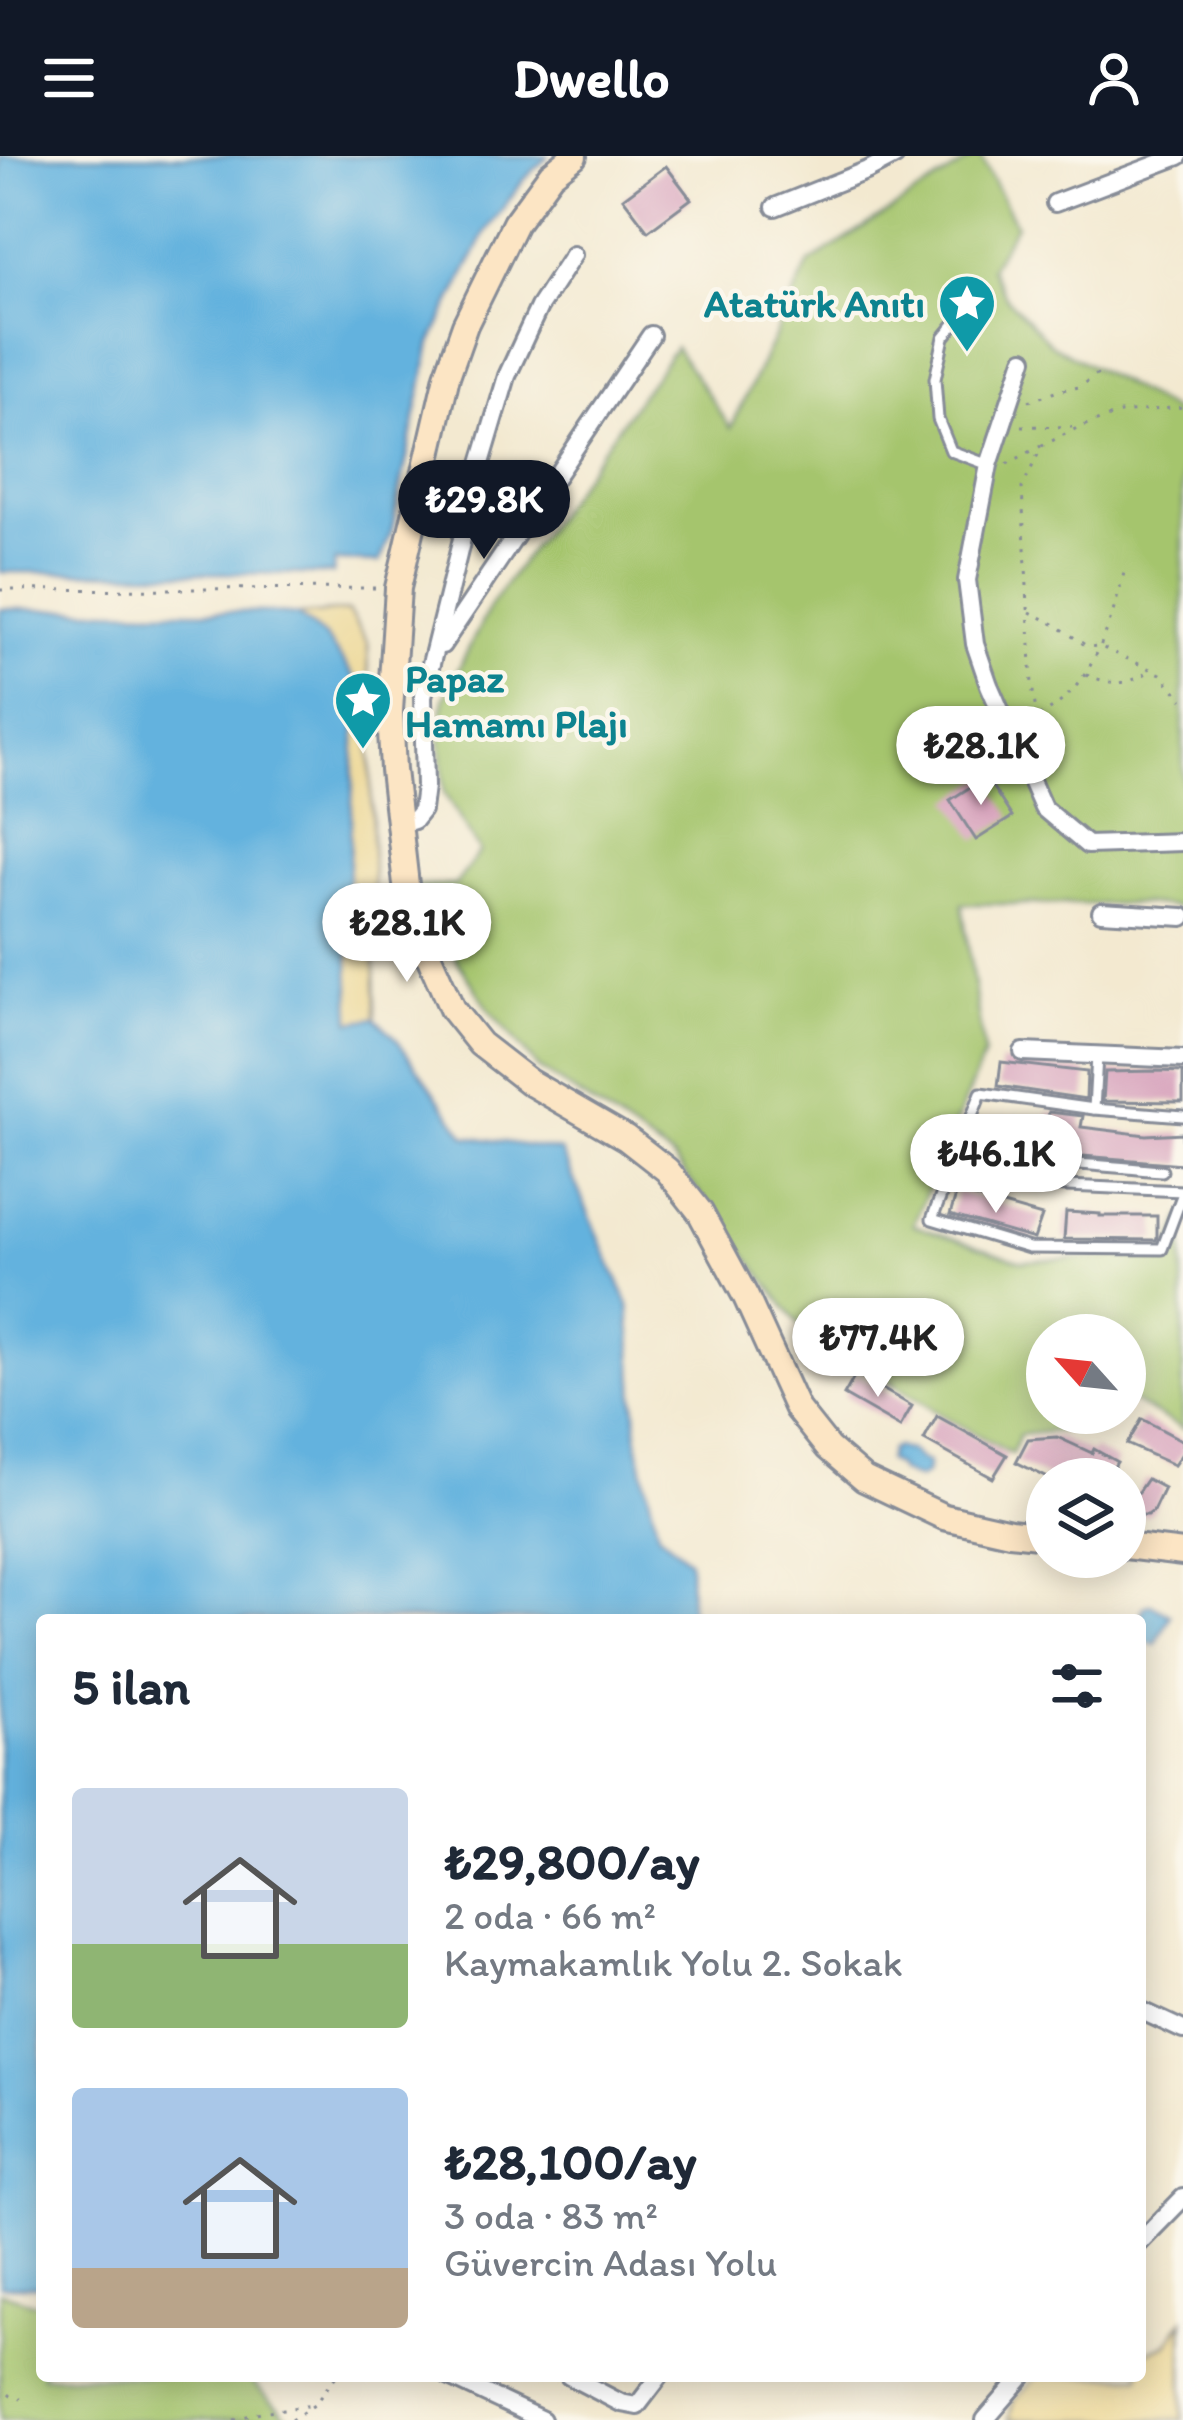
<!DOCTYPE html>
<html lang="tr">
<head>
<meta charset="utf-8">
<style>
  :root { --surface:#fff; --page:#f2f2f3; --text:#1f2937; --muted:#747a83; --accent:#111827 }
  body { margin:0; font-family:Itim,sans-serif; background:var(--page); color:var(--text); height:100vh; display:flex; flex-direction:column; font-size:45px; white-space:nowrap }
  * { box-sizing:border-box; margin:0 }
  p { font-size:39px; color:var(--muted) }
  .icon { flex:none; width:66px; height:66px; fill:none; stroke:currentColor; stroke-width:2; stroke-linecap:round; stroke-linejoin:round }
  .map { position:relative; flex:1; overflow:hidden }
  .panel { position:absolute; left:36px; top:1458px; width:1110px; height:768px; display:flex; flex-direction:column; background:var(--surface); border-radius:12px; box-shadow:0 6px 30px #0003 }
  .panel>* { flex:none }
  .needle { width:78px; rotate:297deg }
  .buttons { position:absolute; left:1026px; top:1158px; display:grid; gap:24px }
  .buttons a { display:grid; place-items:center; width:120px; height:120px; border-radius:50%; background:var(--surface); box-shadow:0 6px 30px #0003; font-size:60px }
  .price { position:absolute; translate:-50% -102px; padding:0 27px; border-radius:42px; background:#fff; color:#222; font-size:39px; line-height:78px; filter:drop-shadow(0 3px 6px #0008) }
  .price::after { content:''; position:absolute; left:50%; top:72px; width:36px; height:27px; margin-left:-18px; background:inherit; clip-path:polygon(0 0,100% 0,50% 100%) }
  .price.current { background:var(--accent); color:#fff }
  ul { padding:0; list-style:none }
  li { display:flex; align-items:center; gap:36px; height:300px; padding:0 36px }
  li span { display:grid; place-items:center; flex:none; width:336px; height:240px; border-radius:12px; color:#555 }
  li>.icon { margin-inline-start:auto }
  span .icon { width:144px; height:144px; fill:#fffc; stroke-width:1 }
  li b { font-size:51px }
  h2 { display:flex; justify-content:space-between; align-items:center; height:144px; padding:0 36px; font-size:51px }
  header { display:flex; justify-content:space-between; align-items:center; height:156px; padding:0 36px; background:var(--accent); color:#fff; font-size:54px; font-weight:700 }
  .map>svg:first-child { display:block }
</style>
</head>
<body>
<header><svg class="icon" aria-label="menu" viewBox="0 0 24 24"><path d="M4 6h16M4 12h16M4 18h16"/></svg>Dwello<svg class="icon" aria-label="person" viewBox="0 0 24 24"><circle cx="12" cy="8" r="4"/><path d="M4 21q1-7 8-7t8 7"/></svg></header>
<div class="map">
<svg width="1183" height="2264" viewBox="0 0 1183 2264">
  <rect width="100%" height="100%" fill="#fbf7ec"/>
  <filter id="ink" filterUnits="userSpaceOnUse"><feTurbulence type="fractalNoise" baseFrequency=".00833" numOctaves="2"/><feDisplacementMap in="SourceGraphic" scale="24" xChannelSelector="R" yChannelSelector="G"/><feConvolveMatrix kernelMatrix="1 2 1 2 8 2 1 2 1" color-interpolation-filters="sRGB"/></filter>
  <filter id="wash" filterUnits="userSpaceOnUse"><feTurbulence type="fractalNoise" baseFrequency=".004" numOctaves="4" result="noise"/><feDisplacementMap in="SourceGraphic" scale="48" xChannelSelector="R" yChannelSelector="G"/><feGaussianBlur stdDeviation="2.7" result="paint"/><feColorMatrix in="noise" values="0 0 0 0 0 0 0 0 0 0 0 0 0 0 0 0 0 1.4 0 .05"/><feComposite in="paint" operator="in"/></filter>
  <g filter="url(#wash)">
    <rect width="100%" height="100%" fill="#f3e9d0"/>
    <g fill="#a5c56d" stroke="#607a66" stroke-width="3">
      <polygon points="976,0 980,0 1016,69 990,112 1005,140 1051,188 1183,261 1183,752 1144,748 962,748 984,899 913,1069 1021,1105 1166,1099 1183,1058 1183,1273 1132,1245 1125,1248 1125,1179 1047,1179 1047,1257 1110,1257 1084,1272 1019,1279 1012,1298 935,1255 837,1192 806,1178 673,1002 538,912 490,855 410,732 455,729 480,696 444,637 440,580 444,542 490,450 675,191 731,272 809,107"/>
      <polygon points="0,2136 42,2149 42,2220 246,2220 291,2264 0,2264"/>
    </g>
    <g fill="#eeda9e" stroke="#84847e" stroke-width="3">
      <polygon points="348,455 368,487 376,864 351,867 347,748 297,459"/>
      <polygon points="1183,2164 1183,2264 1009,2264 1013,2245 1037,2220 1140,2220 1140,2199 1167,2188"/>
    </g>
    <g fill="#63b2de" stroke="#3f709e" stroke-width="3">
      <polygon points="0,0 548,0 523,25 486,75 431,187 392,373 380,406 335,405 333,418 0,416"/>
      <polygon points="0,453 265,456 297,459 325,481 358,526 347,748 351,866 375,862 395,881 466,980 561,995 629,1149 638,1290 658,1377 689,1404 690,1464 42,1464 42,2130 0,2130"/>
      <polygon points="896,1291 910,1295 918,1303 928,1307 926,1317 918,1323 901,1316 895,1309 887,1305 890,1294"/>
      <polygon points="1150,1448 1171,1459 1155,1489 1140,1482 1140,1464 1137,1464 1145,1450"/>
    </g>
    <g id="blocks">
      <g fill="#d8a4bd">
        <polygon points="666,10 691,43 648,75 623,42"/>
        <polygon points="986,621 1012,661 976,684 950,644"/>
        <polygon points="1001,906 1087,916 1086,943 998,930"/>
        <polygon points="1158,915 1183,916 1183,946 1103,945 1105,916"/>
        <polygon points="1049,956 1083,960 1081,971 1146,979 1182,977 1183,1008 1070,999 1071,981 1067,980 1062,998 1042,994"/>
        <polygon points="957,1036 1042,1060 1034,1083 950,1059"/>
        <polygon points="1066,1056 1100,1058 1100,1060 1157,1060 1157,1081 1156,1084 1064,1083"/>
        <polygon points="856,1218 912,1250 900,1271 844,1239"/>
        <polygon points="937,1260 1007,1299 993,1322 924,1284"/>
        <polygon points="1142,1263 1183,1285 1183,1296 1174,1309 1127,1288"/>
        <polygon points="1057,1281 1092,1297 1094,1293 1117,1306 1107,1321 1050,1323 1016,1306 1028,1283"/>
        <polygon points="1147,1323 1164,1332 1153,1355 1148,1359 1142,1359 1133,1349 1133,1343"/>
      </g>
    </g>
  </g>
  <g filter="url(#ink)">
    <use href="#blocks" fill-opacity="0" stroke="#878c97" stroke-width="3"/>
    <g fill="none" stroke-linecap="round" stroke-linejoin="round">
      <g stroke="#878c97" stroke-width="15">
        <g id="lane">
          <polyline points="975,143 944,181 935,223 938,263 951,295 989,309"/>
          <polyline points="1097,900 1094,953 981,937 932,1063 1029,1092 1162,1093 1183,1037"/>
          <polyline points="1094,953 1183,960"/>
          <polyline points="949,1015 999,1027 1183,1035"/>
          <path d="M999 1027 1000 1022C1006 1016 1008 1014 1016 1011 1042 1001 1130 1013 1162 1015"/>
        </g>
      </g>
      <g stroke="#878c97" stroke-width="22">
        <g id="street">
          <polyline points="1055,47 1179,0"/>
          <polyline points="775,51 868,14 895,0"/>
          <polyline points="1024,203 989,309 967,424 975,488 989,529 1043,652 1087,689 1183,686"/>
          <polyline points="442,489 651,179"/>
          <polyline points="399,669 414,664 422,654 425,630 423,540 479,314 507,220 539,151 573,99"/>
          <polyline points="1101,756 1183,761"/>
          <polyline points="1023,896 1183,903"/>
          <polyline points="1140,1854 1183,1874"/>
          <polyline points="1140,2086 1183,2042"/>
          <polyline points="448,2220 542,2264"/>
          <polyline points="569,2220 621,2247 637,2250 660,2220"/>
          <polyline points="985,2264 1023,2220"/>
        </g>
      </g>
      <g stroke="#878c97" stroke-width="30">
        <g id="secondary">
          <polyline points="574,0 551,18 515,67 465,169 447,220 398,432 390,555 393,614 409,755 452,853 480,888 529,926 626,982 667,1014 700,1056 746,1141 797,1253 828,1292 864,1323 944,1361 1010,1376 1047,1380"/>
          <polyline points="1125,1390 1183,1397"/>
        </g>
      </g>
      <g stroke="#878c97" stroke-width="3" stroke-dasharray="3 9" stroke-linecap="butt">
        <polyline points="1029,245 1061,234 1080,231 1103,214"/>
        <polyline points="1022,270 1072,271"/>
        <polyline points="1007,308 1041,290"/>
        <polyline points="0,434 379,432"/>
        <polyline points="1030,456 1056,469 1088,491 1099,490 1161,518 1183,544"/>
        <path d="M1086 519C1115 529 1123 531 1150 515"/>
        <path d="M1039 560C1094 533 1112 464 1126 409"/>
        <polyline points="1044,609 1032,529 1022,332 1042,290 1077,272 1120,257 1183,251"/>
        <polyline points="0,2230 11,2240 21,2243"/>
        <polyline points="234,2264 260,2256 314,2249"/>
        <polyline points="291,2264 314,2249 336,2220"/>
      </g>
      <use href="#lane" stroke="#fff" stroke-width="9"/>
      <use href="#street" stroke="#fff" stroke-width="16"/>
      <use href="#secondary" stroke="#fce5c4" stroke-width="24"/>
    </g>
  </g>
  <defs>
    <g id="sight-pin" transform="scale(3)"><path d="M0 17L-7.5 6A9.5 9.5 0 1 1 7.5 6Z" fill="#0f9aa8" stroke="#fbf7ec"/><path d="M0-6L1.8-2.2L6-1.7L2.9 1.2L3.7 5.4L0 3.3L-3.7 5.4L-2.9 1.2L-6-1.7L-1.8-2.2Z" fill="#fff"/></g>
  </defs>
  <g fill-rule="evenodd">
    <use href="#sight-pin" x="967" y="147"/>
    <use href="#sight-pin" x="363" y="544"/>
  </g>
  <g text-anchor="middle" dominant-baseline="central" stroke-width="9" stroke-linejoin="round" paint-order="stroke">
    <g font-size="39" font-weight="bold" fill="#0d838f" stroke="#fbf7ec" text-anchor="end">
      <text x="925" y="147">Atatürk Anıtı</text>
      <text x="405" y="522" text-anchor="start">Papaz<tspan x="405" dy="45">Hamamı Plajı</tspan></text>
    </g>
  </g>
</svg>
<div class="buttons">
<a><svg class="needle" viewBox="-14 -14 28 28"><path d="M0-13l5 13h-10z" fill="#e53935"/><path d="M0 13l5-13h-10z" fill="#747a83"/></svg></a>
<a><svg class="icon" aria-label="layers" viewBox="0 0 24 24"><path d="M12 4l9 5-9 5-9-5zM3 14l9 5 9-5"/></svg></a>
</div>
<b class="price current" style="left:484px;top:406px">₺29.8K</b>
<b class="price" style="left:981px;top:652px">₺28.1K</b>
<b class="price" style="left:407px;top:829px">₺28.1K</b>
<b class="price" style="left:996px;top:1060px">₺46.1K</b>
<b class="price" style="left:878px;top:1244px">₺77.4K</b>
<section class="panel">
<h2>5 ilan<svg class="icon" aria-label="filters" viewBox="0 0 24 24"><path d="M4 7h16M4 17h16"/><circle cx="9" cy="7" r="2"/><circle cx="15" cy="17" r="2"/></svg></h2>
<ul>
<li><span style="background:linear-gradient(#c9d6e8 65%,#8fb573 0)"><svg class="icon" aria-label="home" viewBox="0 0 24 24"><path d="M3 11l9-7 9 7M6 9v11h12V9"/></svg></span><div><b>₺29,800/ay</b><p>2 oda · 66 m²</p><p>Kaymakamlık Yolu 2. Sokak</p></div></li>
<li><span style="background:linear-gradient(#a9c7e8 75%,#b9a48a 0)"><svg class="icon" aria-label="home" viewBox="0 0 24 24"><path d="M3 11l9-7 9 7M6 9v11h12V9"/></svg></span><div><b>₺28,100/ay</b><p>3 oda · 83 m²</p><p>Güvercin Adası Yolu</p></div></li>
</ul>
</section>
</div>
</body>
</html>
